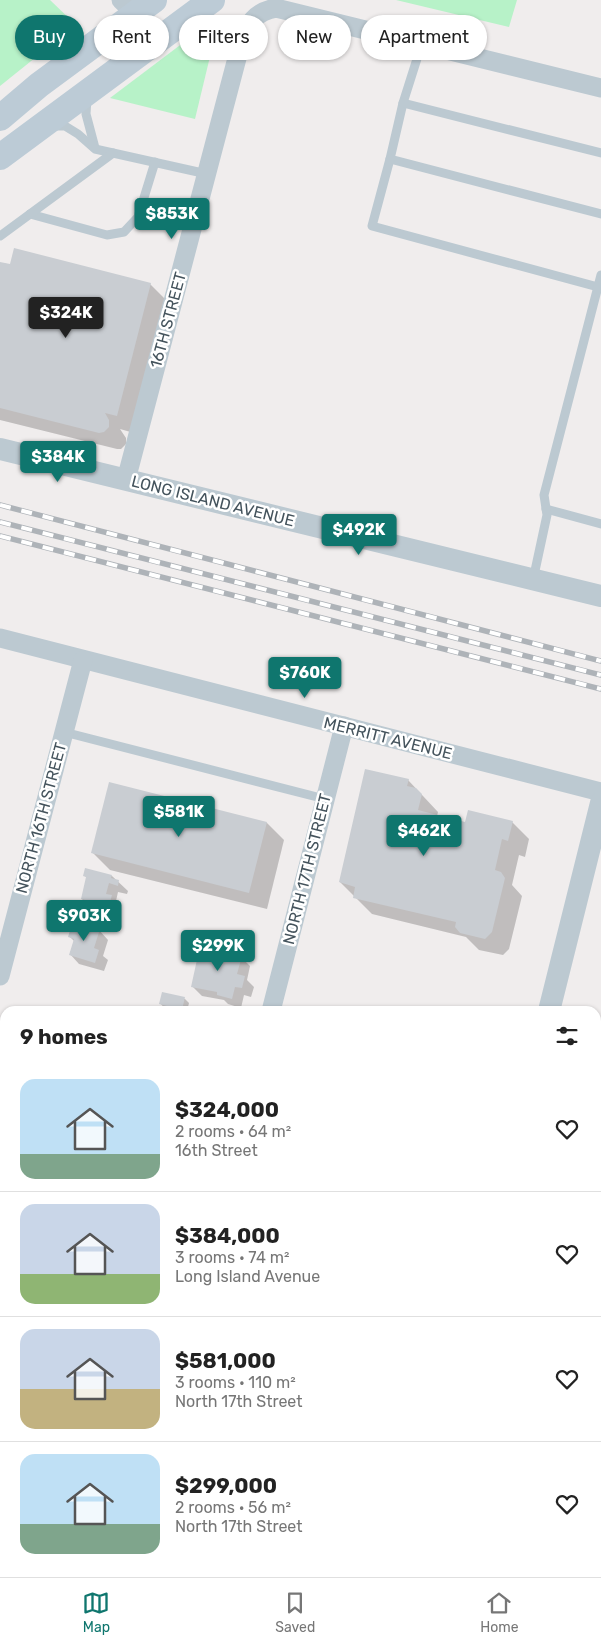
<!DOCTYPE html>
<html lang="en">
<head>
<meta charset="utf-8">
<style>
  :root { --surface:#fff; --page:#f2f2f2; --text:#222; --muted:#767676; --line:#e0e0e0; --accent:#0f766e }
  body { margin:0; font-family:Rubik,sans-serif; background:var(--page); color:var(--text); height:100vh; display:flex; flex-direction:column; font-size:19px; white-space:nowrap }
  * { box-sizing:border-box; margin:0 }
  p { font-size:16px; color:var(--muted) }
  .icon { flex:none; width:28px; height:28px; fill:none; stroke:currentColor; stroke-width:2; stroke-linecap:round; stroke-linejoin:round }
  .map { position:relative; flex:1; overflow:hidden }
  .side { position:absolute; left:0px; top:1006px; width:601px; height:571px; display:flex; flex-direction:column; background:var(--surface); border-radius:15px 15px 0 0; box-shadow:0 1px 4px #0004 }
  .side>* { flex:none }
  .hud { position:absolute; left:15px; top:15px; width:571px; height:45px; display:flex; gap:10px }
  .price { position:absolute; translate:-50% -42px; padding:0 11px; border-radius:5px; background:var(--accent); color:#fff; font-size:16px; line-height:32px; filter:drop-shadow(0 1px 2px #0008) }
  .price::after { content:''; position:absolute; left:50%; top:30px; width:15px; height:11px; margin-left:-8px; background:inherit; clip-path:polygon(0 0,100% 0,50% 100%) }
  .price.selected { background:#222; color:#fff }
  ul { padding:0; list-style:none }
  li { display:flex; align-items:center; gap:15px; height:125px; padding:0 20px }
  li+li { border-top:1px solid var(--line) }
  li span { display:grid; place-items:center; flex:none; width:140px; height:100px; border-radius:15px; color:#555 }
  li>.icon { margin-inline-start:auto }
  span .icon { width:60px; height:60px; fill:#fffc; stroke-width:1 }
  li b { font-size:21px }
  h2 { display:flex; justify-content:space-between; align-items:center; height:60px; padding:0 20px; font-size:21px }
  .pill { padding:0 18px; border-radius:22px; background:var(--surface); box-shadow:0 1px 4px #0004; font-size:18px; line-height:45px }
  .pill.selected { background:var(--accent); color:#fff }
  .tab-bar { display:flex; justify-content:space-around; align-items:center; height:70px; border-top:1px solid var(--line); background:var(--surface); font-size:14px; color:var(--muted) }
  .tab-bar a { display:grid; justify-items:center; gap:2px }
  .tab-bar .selected { color:var(--accent) }
  .map>svg:first-child { display:block }
</style>
</head>
<body>
<div class="map">
<svg width="601" height="1577" viewBox="0 0 601 1577">
  <rect width="100%" height="100%" fill="#f0eded"/>
  <g fill="#b7f2c8">
    <polygon points="0,0 50,0 76,25 0,86"/>
    <polygon points="396,0 517,0 509,27"/>
    <polygon points="220,15 195,119 110,98"/>
  </g>
  <g fill="#0003">
    <polygon points="0,263 150,284 167,301 134,433 120,429 126,438 126,444 121,449 117,449 0,420"/>
    <polygon points="408,780 438,812 437,816 466,823 512,822 529,839 525,857 519,855 512,885 522,896 509,949 503,955 479,950 466,937 372,914 340,882"/>
    <polygon points="110,784 267,823 284,840 267,909 110,870 93,853"/>
    <polygon points="85,876 112,876 128,891 127,894 118,892 116,901 120,906 118,915 91,908 82,899 87,878"/>
    <polygon points="99,930 108,940 103,956 108,960 104,971 79,964 70,954 74,941 70,937"/>
    <polygon points="241,957 250,966 247,980 254,987 251,997 244,995 241,1008 228,1004 224,1000 202,996 192,986"/>
    <polygon points="163,993 185,999 189,1003 187,1011 176,1011 165,1009 161,1004"/>
    <polygon points="5,1184 5,1225 0,1220 0,1205"/>
    <polygon points="0,1238 5,1239 5,1277 0,1276"/>
    <polygon points="0,1295 5,1296 5,1334 0,1332"/>
  </g>
  <g fill="#c9cdd2">
    <polygon points="14,248 151,283 117,416 105,413 109,420 109,427 104,432 99,433 0,408 0,262 10,264"/>
    <polygon points="365,769 409,779 407,786 416,788 422,794 418,810 465,822 468,810 513,821 508,841 502,839 495,870 501,872 505,878 492,932 485,939 460,933 455,927 456,922 353,898 355,887 339,882"/>
    <polygon points="109,782 267,822 249,893 91,853"/>
    <polygon points="85,868 112,875 111,878 119,880 118,886 109,883 106,894 112,895 109,906 81,899 86,877 83,876"/>
    <polygon points="77,922 100,929 94,948 99,950 95,963 69,955 74,939 68,937 72,924 76,926"/>
    <polygon points="200,946 242,956 237,974 245,976 242,988 235,987 232,999 217,995 217,992 191,987"/>
    <polygon points="162,992 185,997 182,1010 159,1004"/>
    <polygon points="4,1182 5,1182 5,1220 0,1219 0,1200"/>
    <polygon points="0,1236 5,1238 5,1271 0,1270"/>
    <polygon points="0,1294 5,1295 1,1312 5,1313 5,1328 0,1326"/>
    <polygon points="3,1373 5,1373 5,1399 0,1398 0,1384"/>
  </g>
  <g fill="none" stroke-linecap="round" stroke-linejoin="round">
    <g stroke="#bcc9d1" stroke-width="9">
      <polyline points="422,43 403,103 390,159 601,214"/>
      <polyline points="87,98 86,114 95,148"/>
      <polyline points="403,103 601,153"/>
      <polyline points="52,126 65,126 78,134 95,149 207,174"/>
      <polyline points="390,159 372,226 598,287"/>
      <polyline points="30,214 107,235 124,232 138,217 155,162"/>
      <polyline points="0,236 113,153"/>
      <polyline points="546,509 601,524"/>
      <polyline points="533,580 547,515 544,495 601,275"/>
      <polyline points="64,732 325,799"/>
    </g>
    <g stroke="#bcc9d1" stroke-width="19">
      <polyline points="121,0 160,38"/>
      <path d="M126 480 241 43C247 24 256 11 276 8L601 88"/>
      <polyline points="0,638 601,792"/>
      <polyline points="0,976 83,660"/>
      <polyline points="271,1011 344,726"/>
      <polyline points="0,1533 5,1535"/>
      <polyline points="160,1572 177,1577"/>
      <polyline points="126,1577 127,1572"/>
    </g>
    <g stroke="#bcc9d1" stroke-width="22">
      <polyline points="0,449 601,596"/>
      <polyline points="549,1011 601,803"/>
      <polyline points="407,1577 408,1572"/>
    </g>
    <g stroke="#bccbd6" stroke-width="26">
      <polyline points="0,118 39,85 154,0"/>
      <polyline points="0,157 212,0"/>
    </g>
    <g stroke="#aeb3b8" stroke-width="5.5">
      <g id="rail">
        <polyline points="0,505 601,661"/>
        <polyline points="0,522 601,675"/>
        <polyline points="0,536 601,689"/>
      </g>
    </g>
    <use href="#rail" stroke="#fff" stroke-width="4" stroke-dasharray="11" stroke-linecap="butt"/>
  </g>
  <g text-anchor="middle" dominant-baseline="central" stroke-width="5" stroke-linejoin="round" paint-order="stroke">
    <g font-size="16" fill="#44535c" stroke="#fff">
      <text transform="translate(168 320) rotate(-75)">16TH STREET</text>
      <text transform="translate(213 501) rotate(14)">LONG ISLAND AVENUE</text>
      <text transform="translate(388 738) rotate(14)">MERRITT AVENUE</text>
      <text transform="translate(41 818) rotate(-75)">NORTH 16TH STREET</text>
      <text transform="translate(307 869) rotate(-76)">NORTH 17TH STREET</text>
    </g>
  </g>
</svg>
<b class="price" style="left:172px;top:240px">$853K</b>
<b class="price selected" style="left:66px;top:339px">$324K</b>
<b class="price" style="left:58px;top:483px">$384K</b>
<b class="price" style="left:359px;top:556px">$492K</b>
<b class="price" style="left:305px;top:699px">$760K</b>
<b class="price" style="left:179px;top:838px">$581K</b>
<b class="price" style="left:424px;top:857px">$462K</b>
<b class="price" style="left:84px;top:942px">$903K</b>
<b class="price" style="left:218px;top:972px">$299K</b>
<div class="hud">
<a class="pill selected">Buy</a>
<a class="pill">Rent</a>
<a class="pill">Filters</a>
<a class="pill">New</a>
<a class="pill">Apartment</a>
</div>
<section class="side">
<h2>9 homes<svg class="icon" aria-label="filters" viewBox="0 0 24 24"><path d="M4 7h16M4 17h16"/><circle cx="9" cy="7" r="2"/><circle cx="15" cy="17" r="2"/></svg></h2>
<ul>
<li><span style="background:linear-gradient(#bfe0f5 75%,#7fa58c 0)"><svg class="icon" aria-label="home" viewBox="0 0 24 24"><path d="M3 11l9-7 9 7M6 9v11h12V9"/></svg></span><div><b>$324,000</b><p>2 rooms · 64 m²</p><p>16th Street</p></div><svg class="icon" aria-label="heart" viewBox="0 0 24 24"><path d="M12 20l-8-8c-3-5 5-10 8-4 3-6 11-1 8 4z"/></svg></li>
<li><span style="background:linear-gradient(#c9d6e8 70%,#8fb573 0)"><svg class="icon" aria-label="home" viewBox="0 0 24 24"><path d="M3 11l9-7 9 7M6 9v11h12V9"/></svg></span><div><b>$384,000</b><p>3 rooms · 74 m²</p><p>Long Island Avenue</p></div><svg class="icon" aria-label="heart" viewBox="0 0 24 24"><path d="M12 20l-8-8c-3-5 5-10 8-4 3-6 11-1 8 4z"/></svg></li>
<li><span style="background:linear-gradient(#c9d6e8 60%,#c2b280 0)"><svg class="icon" aria-label="home" viewBox="0 0 24 24"><path d="M3 11l9-7 9 7M6 9v11h12V9"/></svg></span><div><b>$581,000</b><p>3 rooms · 110 m²</p><p>North 17th Street</p></div><svg class="icon" aria-label="heart" viewBox="0 0 24 24"><path d="M12 20l-8-8c-3-5 5-10 8-4 3-6 11-1 8 4z"/></svg></li>
<li><span style="background:linear-gradient(#bfe0f5 70%,#7fa58c 0)"><svg class="icon" aria-label="home" viewBox="0 0 24 24"><path d="M3 11l9-7 9 7M6 9v11h12V9"/></svg></span><div><b>$299,000</b><p>2 rooms · 56 m²</p><p>North 17th Street</p></div><svg class="icon" aria-label="heart" viewBox="0 0 24 24"><path d="M12 20l-8-8c-3-5 5-10 8-4 3-6 11-1 8 4z"/></svg></li>
</ul>
</section>
</div>
<nav class="tab-bar">
<a class="selected"><svg class="icon" aria-label="map" viewBox="0 0 24 24"><path d="M3 6l6-2 6 2 6-2v14l-6 2-6-2-6 2zM9 4v14M15 6v14"/></svg>Map</a>
<a><svg class="icon" aria-label="saved" viewBox="0 0 24 24"><path d="M7 4h10v16l-5-4-5 4z"/></svg>Saved</a>
<a><svg class="icon" aria-label="home" viewBox="0 0 24 24"><path d="M3 11l9-7 9 7M6 9v11h12V9"/></svg>Home</a>
</nav>
</body>
</html>
